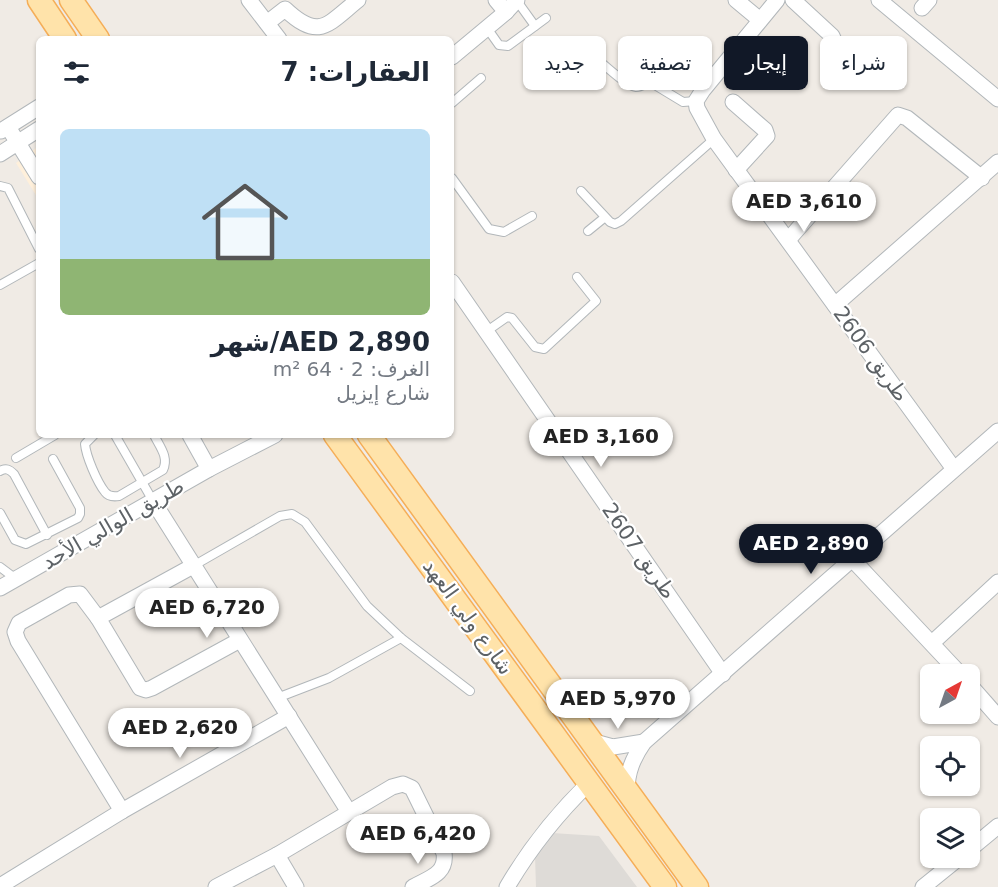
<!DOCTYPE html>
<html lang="ar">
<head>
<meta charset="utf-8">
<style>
  :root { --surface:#fff; --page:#f6f6f7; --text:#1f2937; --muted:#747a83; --accent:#111827 }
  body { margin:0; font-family:"DejaVu Sans",Vazirmatn,sans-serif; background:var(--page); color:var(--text); direction:rtl; height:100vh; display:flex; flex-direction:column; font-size:22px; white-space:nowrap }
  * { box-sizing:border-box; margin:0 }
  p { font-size:20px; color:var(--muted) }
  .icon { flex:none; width:33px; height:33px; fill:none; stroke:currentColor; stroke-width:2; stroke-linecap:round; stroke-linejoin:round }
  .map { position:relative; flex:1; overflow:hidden; direction:ltr }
  .panel { position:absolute; left:36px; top:36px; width:418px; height:402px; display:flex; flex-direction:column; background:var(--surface); border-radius:9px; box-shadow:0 2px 4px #0004; direction:rtl }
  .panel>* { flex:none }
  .hud { position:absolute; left:472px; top:36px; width:435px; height:54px; direction:rtl; display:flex; gap:12px }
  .needle { width:39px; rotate:40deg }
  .controls { position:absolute; left:920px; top:664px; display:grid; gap:12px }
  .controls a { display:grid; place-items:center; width:60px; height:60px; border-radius:9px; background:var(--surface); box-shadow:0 2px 4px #0004; font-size:30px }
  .price { position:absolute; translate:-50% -51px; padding:0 14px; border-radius:21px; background:#fff; color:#222; font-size:20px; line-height:39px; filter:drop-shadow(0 2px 3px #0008) }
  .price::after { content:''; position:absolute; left:50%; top:36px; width:18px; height:14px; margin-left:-9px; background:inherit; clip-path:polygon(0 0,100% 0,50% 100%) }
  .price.selected { background:var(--accent); color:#fff }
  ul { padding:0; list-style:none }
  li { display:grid; align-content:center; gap:12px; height:318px; padding:0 24px }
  li span { display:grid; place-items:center; height:186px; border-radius:9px; color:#555 }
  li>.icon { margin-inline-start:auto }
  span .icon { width:108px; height:108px; fill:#fffc; stroke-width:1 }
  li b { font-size:26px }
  h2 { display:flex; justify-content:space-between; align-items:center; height:72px; padding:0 24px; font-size:26px }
  .tag { padding:0 21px; border-radius:9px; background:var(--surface); box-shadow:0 2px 4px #0004; font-size:21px; line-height:54px }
  .tag.selected { background:var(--accent); color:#fff }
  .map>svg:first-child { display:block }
</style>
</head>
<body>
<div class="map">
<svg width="998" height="887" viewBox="0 0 998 887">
  <rect width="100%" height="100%" fill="#f0ebe5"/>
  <polygon fill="#fff0db" points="39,146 39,200 16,163"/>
  <polygon fill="#dedbd7" points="552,833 599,836 637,887 536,887 535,856"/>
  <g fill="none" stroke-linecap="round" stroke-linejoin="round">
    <g stroke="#b2b7ba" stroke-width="10">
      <g id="service">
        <polyline points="517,1 535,26"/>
        <polyline points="487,28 499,45 508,46 546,18"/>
        <path d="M560 78 581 60 592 56C603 62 625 86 636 87 641 87 645 84 650 82L683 102 696 101"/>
        <polyline points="452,103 481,78"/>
        <polyline points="452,178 489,229 504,232 532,216"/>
        <polyline points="0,186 8,188 39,249"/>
        <polyline points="581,191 610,222 615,224 621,221 714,139"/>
        <polyline points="588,231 604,218"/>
        <polyline points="0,285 39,263"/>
        <polyline points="487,331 507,317 512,318 535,347 544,349 596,301 577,277"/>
        <path d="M94 435 85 444C86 456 97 482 105 492 108 496 113 497 119 496L163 470C169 457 160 447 154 435"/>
        <polyline points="115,435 153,501"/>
        <polyline points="16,458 55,435"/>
        <path d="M0 471C6 468 9 469 14 474L47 535"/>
        <polyline points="0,513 15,540 26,544 78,518 80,514 80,508 53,459"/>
        <polyline points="193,566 280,516 292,514 305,522 367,606 401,638 470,691"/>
        <polyline points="0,567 16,579"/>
        <polyline points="277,698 329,678 401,638"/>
      </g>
    </g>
    <g stroke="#b2b7ba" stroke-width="17">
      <g id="minor">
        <polyline points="249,0 279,39"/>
        <polyline points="496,0 506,12"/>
        <polyline points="736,0 760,20"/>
        <polyline points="777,0 703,90 696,101 697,108 714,139 954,469"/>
        <polyline points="793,0 832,36 836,45 833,69"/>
        <polyline points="879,0 998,99"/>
        <polyline points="922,8 929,0"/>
        <path d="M267 23 285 9C319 41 327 25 358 0"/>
        <polyline points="452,57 506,12 517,0"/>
        <polyline points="733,102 765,130 767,136 736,170"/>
        <polyline points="8,127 39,177"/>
        <polyline points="1,131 39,107"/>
        <polyline points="0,154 39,129"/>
        <polyline points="788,240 898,115 907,118 982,178"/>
        <polyline points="452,282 723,674"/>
        <polyline points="835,305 998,162"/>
        <polyline points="190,435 209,469"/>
        <polyline points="153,501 349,812"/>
        <polyline points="853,560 961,675"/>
        <polyline points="193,566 98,618 140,688 146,690 152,688 240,640"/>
        <polyline points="0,588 209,469 275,435"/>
        <polyline points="98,618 80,594 69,595 19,623 15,632 18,641 122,811"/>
        <polyline points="932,643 998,582"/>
        <polyline points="969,684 998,717"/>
        <polyline points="591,741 613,747 644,742"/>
        <path d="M627 791C627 772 633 758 644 742L998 431"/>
        <polyline points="969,850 998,826"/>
        <polyline points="277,855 296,887"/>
        <polyline points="0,886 122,811 289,716"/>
        <path d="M216 887 277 855 392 787 403 784 412 788 444 853C447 874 429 878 413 887"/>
        <path d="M507 887C530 848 557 814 589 783"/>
        <polyline points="923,887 959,858"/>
      </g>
    </g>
    <g stroke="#f5ae58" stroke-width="25">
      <g id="primary">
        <polyline points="39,0 65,39"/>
        <polyline points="71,0 98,39"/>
        <polyline points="335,435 665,887"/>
        <polyline points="369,435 697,887"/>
      </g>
    </g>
    <use href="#service" stroke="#fff" stroke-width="8"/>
    <use href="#minor" stroke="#fff" stroke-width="15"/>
    <use href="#primary" stroke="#ffe3aa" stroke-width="22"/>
  </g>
  <g text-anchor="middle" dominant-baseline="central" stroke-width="4.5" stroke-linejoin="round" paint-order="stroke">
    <g font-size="21" fill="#5d6266" stroke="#fff">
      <text transform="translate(871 354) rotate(54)">طريق 2606</text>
      <text transform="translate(113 524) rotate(-30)">طريق الوالي الأحد</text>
      <text transform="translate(639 551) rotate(55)">طريق 2607</text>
      <text transform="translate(468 617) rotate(54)">شارع ولي العهد</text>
    </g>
  </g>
</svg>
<div class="controls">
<a><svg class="needle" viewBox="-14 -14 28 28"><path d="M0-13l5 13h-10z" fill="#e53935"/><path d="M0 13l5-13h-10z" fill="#747a83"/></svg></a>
<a><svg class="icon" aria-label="locate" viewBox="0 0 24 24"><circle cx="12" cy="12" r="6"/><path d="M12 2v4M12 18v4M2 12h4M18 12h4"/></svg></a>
<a><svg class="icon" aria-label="layers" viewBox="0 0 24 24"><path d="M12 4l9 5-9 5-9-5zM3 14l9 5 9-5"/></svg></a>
</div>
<b class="price" style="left:804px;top:233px">AED 3,610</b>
<b class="price" style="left:601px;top:468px">AED 3,160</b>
<b class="price selected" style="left:811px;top:575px">AED 2,890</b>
<b class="price" style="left:207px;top:639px">AED 6,720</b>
<b class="price" style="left:618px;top:730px">AED 5,970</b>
<b class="price" style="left:180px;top:759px">AED 2,620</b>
<b class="price" style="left:418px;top:865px">AED 6,420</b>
<div class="hud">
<a class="tag">شراء</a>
<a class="tag selected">إيجار</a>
<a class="tag">تصفية</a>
<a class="tag">جديد</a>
</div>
<section class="panel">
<h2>العقارات: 7<svg class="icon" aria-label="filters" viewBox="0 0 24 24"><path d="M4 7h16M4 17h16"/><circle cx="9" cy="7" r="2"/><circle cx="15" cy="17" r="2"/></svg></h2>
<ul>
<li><span style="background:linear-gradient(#bfe0f5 70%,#8fb573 0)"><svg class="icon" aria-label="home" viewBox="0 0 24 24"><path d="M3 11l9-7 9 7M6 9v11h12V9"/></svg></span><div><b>AED 2,890/شهر</b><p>الغرف: 2 · 64 m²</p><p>شارع إيزيل</p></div></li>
</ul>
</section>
</div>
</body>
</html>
